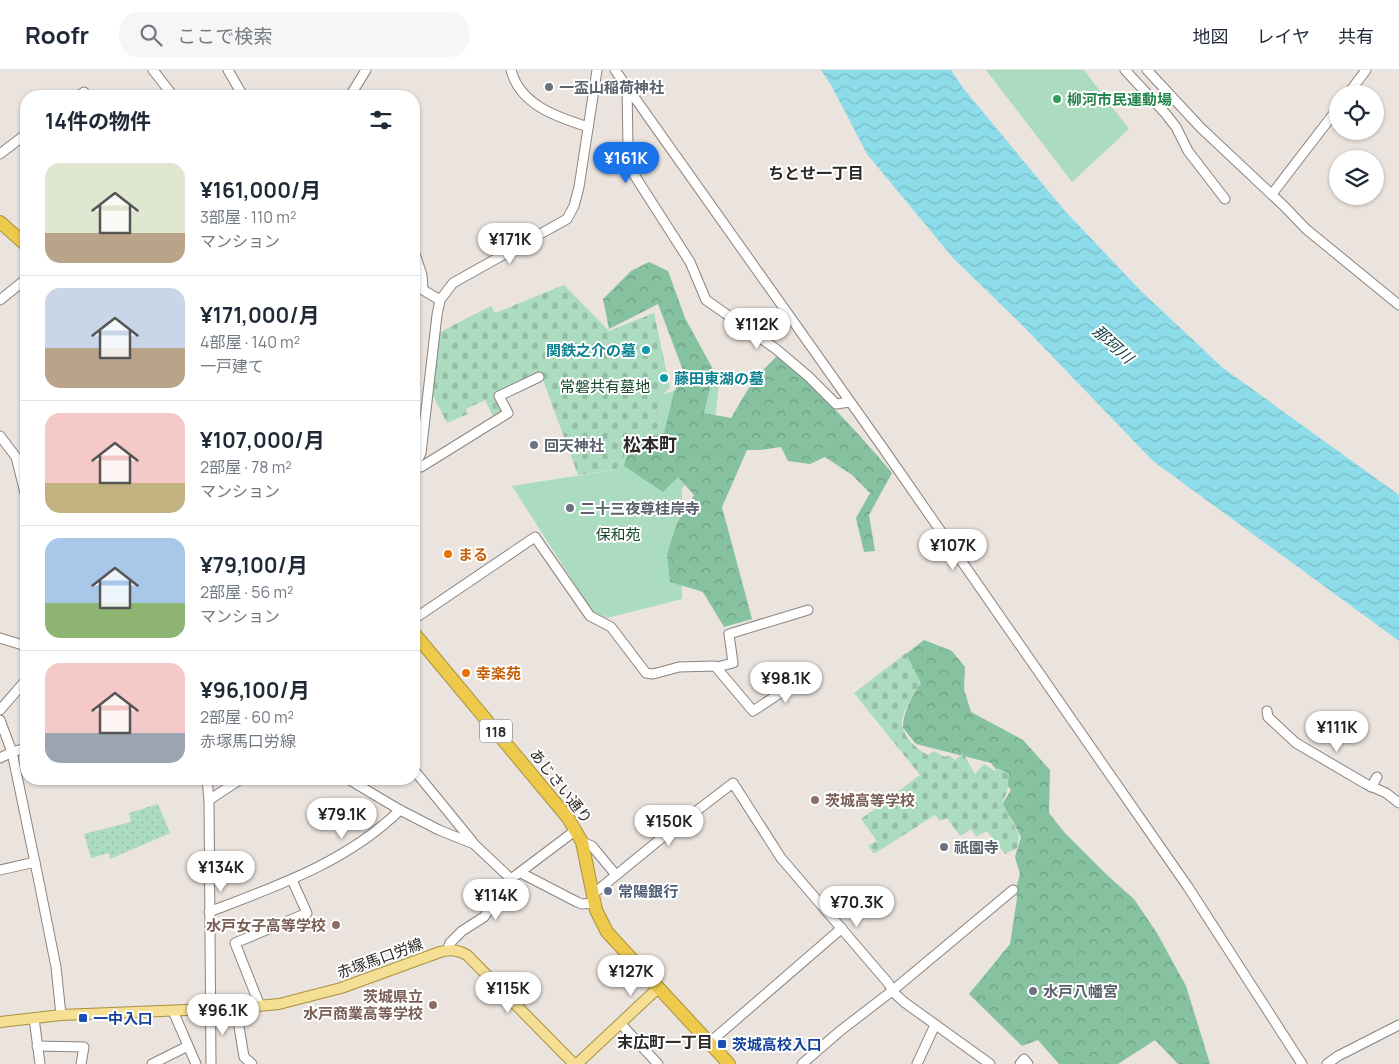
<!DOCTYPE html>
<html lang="ja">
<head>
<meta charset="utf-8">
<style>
  :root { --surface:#fff; --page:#f6f6f7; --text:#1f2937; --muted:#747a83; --line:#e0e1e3; --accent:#1a73e8 }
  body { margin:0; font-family:Manrope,"Noto Sans JP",sans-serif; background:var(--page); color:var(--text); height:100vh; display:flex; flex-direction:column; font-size:19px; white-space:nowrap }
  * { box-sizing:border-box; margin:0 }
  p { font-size:16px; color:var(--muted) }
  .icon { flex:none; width:28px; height:28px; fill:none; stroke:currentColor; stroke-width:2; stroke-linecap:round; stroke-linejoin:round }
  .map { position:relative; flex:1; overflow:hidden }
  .drawer { position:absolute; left:20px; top:20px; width:400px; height:695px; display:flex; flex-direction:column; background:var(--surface); border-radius:20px; box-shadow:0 1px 4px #0004 }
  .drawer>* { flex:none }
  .controls { position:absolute; left:1329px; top:15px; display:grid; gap:10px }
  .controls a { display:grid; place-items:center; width:55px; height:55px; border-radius:50%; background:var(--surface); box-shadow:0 1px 4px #0004; font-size:25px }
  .price { position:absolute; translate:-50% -42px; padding:0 11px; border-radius:18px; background:#fff; color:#222; font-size:16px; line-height:32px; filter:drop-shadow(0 1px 2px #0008) }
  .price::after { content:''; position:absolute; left:50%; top:30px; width:15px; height:11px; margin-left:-8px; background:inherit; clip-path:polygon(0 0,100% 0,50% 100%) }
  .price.on { background:var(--accent); color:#fff }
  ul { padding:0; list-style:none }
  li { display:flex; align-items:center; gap:15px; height:125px; padding:0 25px }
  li+li { border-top:1px solid var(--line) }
  li span { display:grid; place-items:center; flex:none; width:140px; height:100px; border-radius:15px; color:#555 }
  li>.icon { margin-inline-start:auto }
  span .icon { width:60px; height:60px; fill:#fffc; stroke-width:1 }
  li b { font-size:21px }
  h2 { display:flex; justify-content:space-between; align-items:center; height:60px; padding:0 25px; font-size:21px }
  header { display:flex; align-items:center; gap:30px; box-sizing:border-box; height:70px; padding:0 25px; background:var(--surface); border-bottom:1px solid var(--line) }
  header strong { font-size:24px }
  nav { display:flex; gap:28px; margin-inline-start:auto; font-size:18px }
  .search { width:350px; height:45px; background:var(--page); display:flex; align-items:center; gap:12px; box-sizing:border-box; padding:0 18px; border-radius:20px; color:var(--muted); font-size:19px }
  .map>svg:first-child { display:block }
</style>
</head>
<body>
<header>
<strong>Roofr</strong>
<div class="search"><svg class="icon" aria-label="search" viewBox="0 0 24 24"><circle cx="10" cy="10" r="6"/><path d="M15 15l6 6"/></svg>ここで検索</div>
<nav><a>地図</a><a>レイヤ</a><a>共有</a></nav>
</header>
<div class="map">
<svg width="1399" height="994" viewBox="0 0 1399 994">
  <defs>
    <pattern id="forest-crowns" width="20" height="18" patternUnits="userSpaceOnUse" patternTransform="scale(1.25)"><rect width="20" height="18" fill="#86c29f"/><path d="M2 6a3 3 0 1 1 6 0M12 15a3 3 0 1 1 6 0" fill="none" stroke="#6e9e82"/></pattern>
    <pattern id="cemetery-stones" width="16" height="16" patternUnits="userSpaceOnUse" patternTransform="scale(1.25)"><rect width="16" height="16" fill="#acdcbf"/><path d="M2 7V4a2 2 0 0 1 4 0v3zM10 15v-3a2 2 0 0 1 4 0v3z" fill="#94bda4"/></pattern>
    <pattern id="park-dots" width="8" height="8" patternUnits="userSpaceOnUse" patternTransform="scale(1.25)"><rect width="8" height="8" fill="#acdcbf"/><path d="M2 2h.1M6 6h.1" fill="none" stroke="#94bda4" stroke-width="1.8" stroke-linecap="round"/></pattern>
    <pattern id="water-waves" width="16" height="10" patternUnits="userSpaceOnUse" patternTransform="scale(1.25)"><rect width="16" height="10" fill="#8ddce9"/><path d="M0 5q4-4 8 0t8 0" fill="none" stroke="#7abdc8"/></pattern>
  </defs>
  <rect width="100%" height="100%" fill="#ebe3dd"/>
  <g fill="#acdcbf">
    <polygon points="986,0 1084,0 1129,59 1072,112"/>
    <polygon points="720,304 715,350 682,420 682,529 607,548 593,543 512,416 620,399 630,367 659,359 662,325"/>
  </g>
  <g fill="url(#forest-crowns)">
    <path d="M649 192 668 201 685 248 714 301 704 343 731 348 754 309 778 285C819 321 857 361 892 403L869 445 875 481 864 482 856 448 870 423 852 405 825 387 810 394 788 391 781 377 760 380H747L722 437 752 549 724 557 703 522 670 512 667 484 677 453 694 425 678 407 663 422 624 396 632 371 664 363 674 322 684 303 658 234 609 259 603 229 631 201Z"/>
    <path d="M924 570 952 581 965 597 964 619 971 642 1023 670 1050 700 1049 743 1064 762 1108 806 1134 829 1157 863 1186 916 1210 994H1178L1155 970 1118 994H1059L1038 970 1022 976 969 924 1010 874 1017 828 1016 818 1020 804 1015 787 1021 767 1011 748 1001 736 1011 720 991 693 916 674 903 658C903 642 911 628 920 614L906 584Z"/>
  </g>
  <g fill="url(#cemetery-stones)">
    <polygon points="564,215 609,261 654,243 670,318 662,325 659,359 630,367 620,399 578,405 541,305 495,326 502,341 493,346 485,330 466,339 468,344 447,353 431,322 438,263 491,236 495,243"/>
    <path d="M906 583 921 613C914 624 902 640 902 652 902 666 916 679 928 685L934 681 945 687 949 685 955 690 963 683 975 704 984 694 995 701 997 698 1009 703 1007 722 1002 732 1019 765 1017 778 1005 784 987 761 976 767 971 759 960 766 947 748 940 751 935 745 874 784 868 776 877 771 861 749 920 705 854 623Z"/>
  </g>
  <polygon fill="url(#park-dots)" points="158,734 170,763 110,789 109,783 91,788 84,764 131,752 129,743"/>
  <polygon fill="url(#water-waves)" points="821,0 951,0 963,18 1065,141 1141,221 1223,298 1399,425 1399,571 1153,391 1022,255 953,188 867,84 831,15"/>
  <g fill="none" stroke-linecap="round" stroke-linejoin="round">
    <g stroke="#8b837e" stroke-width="11">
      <g id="minor">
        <polyline points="153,0 173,26"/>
        <polyline points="228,0 243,26"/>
        <path d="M511 0C520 35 557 47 588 57"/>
        <polyline points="615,0 883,378 1188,817 1302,994"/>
        <polyline points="1125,0 1165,43 1176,57 1188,81 1225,129"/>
        <polyline points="1147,0 1201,58 1285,137 1306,159 1399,235"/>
        <polyline points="627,15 628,78 633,103 690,192 706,230 776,279 808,306 836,334 850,332"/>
        <polyline points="1348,24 1366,0"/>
        <polyline points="78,26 84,22"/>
        <polyline points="350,26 366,0"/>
        <polyline points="0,84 26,64"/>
        <polyline points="1272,124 1338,38"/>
        <polyline points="414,181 422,205 423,220 440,230"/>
        <polyline points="0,230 26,209"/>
        <polyline points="0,366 16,387 26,427"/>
        <polyline points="414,397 421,383 437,245 440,230 453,213 567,149 574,136 579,117 597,0"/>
        <polyline points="421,397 508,343 499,326 539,307"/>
        <polyline points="414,549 535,467 590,546 611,557 646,603 653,604 679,597 715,596 753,641 806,606"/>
        <polyline points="0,568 26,576"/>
        <polyline points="717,597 733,593 729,564 808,540"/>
        <polyline points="0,640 26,610"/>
        <polyline points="1267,641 1268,647 1296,673 1366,714 1386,723 1399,733"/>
        <polyline points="0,650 12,682 38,807 56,897 61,945"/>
        <polyline points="0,688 12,682 26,678"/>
        <polyline points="414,700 472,771"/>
        <polyline points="207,709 209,730 211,994"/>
        <polyline points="348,709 400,740 439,760 474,774 511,809"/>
        <polyline points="1371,717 1377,707"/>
        <polyline points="209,730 241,709"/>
        <polyline points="582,772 592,776 616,805"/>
        <polyline points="0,800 35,792"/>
        <polyline points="521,803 577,832 582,834 594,833"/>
        <polyline points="593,824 669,762 733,713 781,788 889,914 892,921 904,932 990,994"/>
        <path d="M209 842C277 816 347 792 400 740"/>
        <polyline points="447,880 450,873 462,861 484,847 511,809 576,760"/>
        <polyline points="260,936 235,873 307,843 292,810"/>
        <polyline points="236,938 244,987 252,994"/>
        <polyline points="173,941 196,994"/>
        <polyline points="34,948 40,994"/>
        <polyline points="621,954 658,994"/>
        <polyline points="709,973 842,858"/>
        <polyline points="37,976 84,977 81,994"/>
        <polyline points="152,994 188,976"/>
        <polyline points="802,994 840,961 892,921 1013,820"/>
        <polyline points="917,994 935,955"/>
        <polyline points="1020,994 1024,989 1028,994"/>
        <polyline points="1327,994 1338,986 1399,955"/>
      </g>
    </g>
    <g stroke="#a9913f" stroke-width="12">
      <g id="major">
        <path d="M0 952 61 945 236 938 279 934 341 918 440 882C451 879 458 880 467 885L574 994"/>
        <polyline points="577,994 658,918"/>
      </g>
    </g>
    <g stroke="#a9913f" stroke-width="14">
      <g id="highway">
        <polyline points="0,152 26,175"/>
        <polyline points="414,563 568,748 582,772 596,840 607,862 729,994"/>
      </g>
    </g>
    <use href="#minor" stroke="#fff" stroke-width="9"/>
    <use href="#major" stroke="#f4df94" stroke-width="10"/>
    <use href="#highway" stroke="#edc94c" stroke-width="12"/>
  </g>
  <g fill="#6b7280" stroke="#fff" stroke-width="2">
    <circle cx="549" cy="17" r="5"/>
    <circle cx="534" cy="375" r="5"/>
    <circle cx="570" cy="438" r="5"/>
    <circle cx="944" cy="777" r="5"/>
    <circle cx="1033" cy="921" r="5"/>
  </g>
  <circle fill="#2e9e5b" stroke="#fff" stroke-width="2" cx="1057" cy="29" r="5"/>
  <g fill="#0f9aa8" stroke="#fff" stroke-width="2">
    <circle cx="646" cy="280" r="5"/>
    <circle cx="664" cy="308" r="5"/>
  </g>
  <g fill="#e8710a" stroke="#fff" stroke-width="2">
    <circle cx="448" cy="484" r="5"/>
    <circle cx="466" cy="603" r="5"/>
  </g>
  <g fill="#8d6e63" stroke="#fff" stroke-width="2">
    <circle cx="815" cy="730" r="5"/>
    <circle cx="336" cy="855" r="5"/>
    <circle cx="433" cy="935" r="5"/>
  </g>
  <circle fill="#5c6f8a" stroke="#fff" stroke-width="2" cx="608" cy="821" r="5"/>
  <g fill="#1a4fb4" stroke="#fff" stroke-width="2">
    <rect x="78" y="943" width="10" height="10" rx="2.5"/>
    <rect x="717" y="969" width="10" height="10" rx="2.5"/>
  </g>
  <g text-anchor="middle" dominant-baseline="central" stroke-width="4" stroke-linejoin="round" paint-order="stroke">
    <rect fill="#fff" stroke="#6b6968" stroke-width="1" x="480" y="649.5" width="32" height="23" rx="4"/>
    <g font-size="14" font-weight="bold" fill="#2c2927">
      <text x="496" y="661">118</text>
    </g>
    <g font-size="15" font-weight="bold" fill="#5b616d" stroke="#fff" text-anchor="start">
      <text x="559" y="17">一盃山稲荷神社</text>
      <text x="544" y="375">回天神社</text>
      <text x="580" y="438">二十三夜尊桂岸寺</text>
      <text x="954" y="777">祇園寺</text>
      <text x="1043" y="921">水戸八幡宮</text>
    </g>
    <g font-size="15" font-weight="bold" fill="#27864d" stroke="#fff" text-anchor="start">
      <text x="1067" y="29">柳河市民運動場</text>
    </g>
    <g font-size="15" font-weight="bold" fill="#0d838f" stroke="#fff" text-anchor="end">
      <text x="636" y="280">関鉄之介の墓</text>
      <text x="674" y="308" text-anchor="start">藤田東湖の墓</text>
    </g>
    <g font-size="15" fill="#18472f" stroke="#fff">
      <text x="605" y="316">常磐共有墓地</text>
      <text x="618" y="464">保和苑</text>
    </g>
    <g font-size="15" font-weight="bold" fill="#c56008" stroke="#fff" text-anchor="start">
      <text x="458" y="484">まる</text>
      <text x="476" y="603">幸楽苑</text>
    </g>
    <g font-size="15" fill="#2c2927" stroke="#fff">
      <text transform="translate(561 716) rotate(52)">あじさい通り</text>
      <text transform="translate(380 888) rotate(-20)">赤塚馬口労線</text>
    </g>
    <g font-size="15" font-weight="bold" fill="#785e54" stroke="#fff" text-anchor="end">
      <text x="825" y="730" text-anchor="start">茨城高等学校</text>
      <text x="326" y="855">水戸女子高等学校</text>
      <text x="423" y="926">茨城県立<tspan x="423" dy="17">水戸商業高等学校</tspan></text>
    </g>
    <g font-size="15" font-weight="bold" fill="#4e5e75" stroke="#fff" text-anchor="start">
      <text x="618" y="821">常陽銀行</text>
    </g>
    <g font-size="15" font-weight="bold" fill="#164399" stroke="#fff" text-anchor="start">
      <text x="93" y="948">一中入口</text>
      <text x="732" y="974">茨城高校入口</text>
    </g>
    <g font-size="16" font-weight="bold" fill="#2c2927" stroke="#fff">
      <text x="816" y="103">ちとせ一丁目</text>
      <text x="665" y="972">末広町一丁目</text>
    </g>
    <g font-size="16" font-style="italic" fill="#183e43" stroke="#fff">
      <text transform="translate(1113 274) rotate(42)">那珂川</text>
    </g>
    <g font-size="18" font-weight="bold" fill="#2c2927" stroke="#fff">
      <text x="650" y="374">松本町</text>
    </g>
  </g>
</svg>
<div class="controls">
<a><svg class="icon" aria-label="locate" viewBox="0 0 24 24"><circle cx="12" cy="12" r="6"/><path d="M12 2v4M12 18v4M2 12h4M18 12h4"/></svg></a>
<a><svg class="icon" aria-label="layers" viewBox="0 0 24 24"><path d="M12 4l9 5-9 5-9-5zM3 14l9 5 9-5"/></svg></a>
</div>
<b class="price on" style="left:626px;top:114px">¥161K</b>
<b class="price" style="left:510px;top:195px">¥171K</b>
<b class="price" style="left:757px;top:280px">¥112K</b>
<b class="price" style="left:953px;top:501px">¥107K</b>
<b class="price" style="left:786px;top:634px">¥98.1K</b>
<b class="price" style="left:1337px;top:683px">¥111K</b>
<b class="price" style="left:342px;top:770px">¥79.1K</b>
<b class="price" style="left:669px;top:777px">¥150K</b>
<b class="price" style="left:221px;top:823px">¥134K</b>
<b class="price" style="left:496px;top:851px">¥114K</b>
<b class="price" style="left:857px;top:858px">¥70.3K</b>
<b class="price" style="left:631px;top:927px">¥127K</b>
<b class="price" style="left:508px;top:944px">¥115K</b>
<b class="price" style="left:223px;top:966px">¥96.1K</b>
<section class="drawer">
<h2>14件の物件<svg class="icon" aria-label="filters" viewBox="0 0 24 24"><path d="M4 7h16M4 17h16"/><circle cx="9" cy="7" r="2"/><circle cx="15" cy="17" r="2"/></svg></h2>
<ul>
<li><span style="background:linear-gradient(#dfe7d0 70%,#b9a48a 0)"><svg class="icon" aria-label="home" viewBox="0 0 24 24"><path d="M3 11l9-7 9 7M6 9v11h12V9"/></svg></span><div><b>¥161,000/月</b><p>3部屋 · 110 m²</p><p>マンション</p></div></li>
<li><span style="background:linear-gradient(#c9d6e8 60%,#b9a48a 0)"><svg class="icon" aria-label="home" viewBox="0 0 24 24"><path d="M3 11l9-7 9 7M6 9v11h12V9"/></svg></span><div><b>¥171,000/月</b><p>4部屋 · 140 m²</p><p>一戸建て</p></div></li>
<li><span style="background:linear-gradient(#f6c9c9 70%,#c2b280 0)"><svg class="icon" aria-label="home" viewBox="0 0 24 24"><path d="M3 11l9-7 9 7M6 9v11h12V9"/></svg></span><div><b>¥107,000/月</b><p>2部屋 · 78 m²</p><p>マンション</p></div></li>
<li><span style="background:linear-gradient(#a9c7e8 65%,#8fb573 0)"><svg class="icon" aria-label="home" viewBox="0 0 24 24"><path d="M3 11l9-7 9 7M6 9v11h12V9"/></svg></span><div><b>¥79,100/月</b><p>2部屋 · 56 m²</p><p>マンション</p></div></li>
<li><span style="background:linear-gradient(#f6c9c9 70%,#9aa5b1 0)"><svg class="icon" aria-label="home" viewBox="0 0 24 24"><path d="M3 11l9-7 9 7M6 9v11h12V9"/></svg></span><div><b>¥96,100/月</b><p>2部屋 · 60 m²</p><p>赤塚馬口労線</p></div></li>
</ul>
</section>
</div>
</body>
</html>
